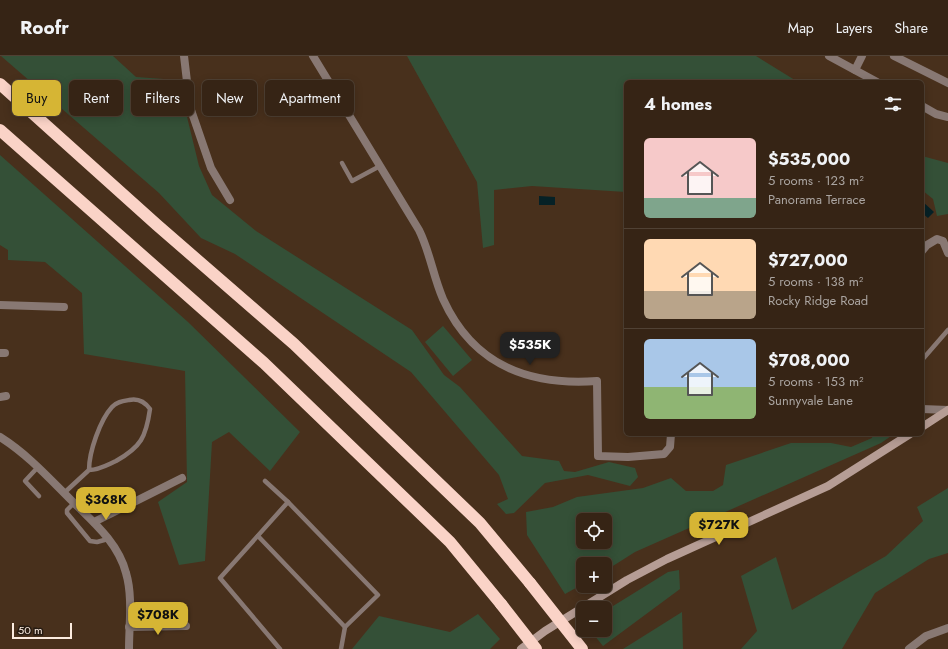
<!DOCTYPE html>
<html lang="en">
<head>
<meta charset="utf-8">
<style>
  :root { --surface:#362415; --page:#3d2c1e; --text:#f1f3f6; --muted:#aaa4a0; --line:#504134; --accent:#d6b534 }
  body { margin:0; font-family:Jost,sans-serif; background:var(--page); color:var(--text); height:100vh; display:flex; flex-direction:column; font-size:15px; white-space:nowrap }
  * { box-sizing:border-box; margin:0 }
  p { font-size:13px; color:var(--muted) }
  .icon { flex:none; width:22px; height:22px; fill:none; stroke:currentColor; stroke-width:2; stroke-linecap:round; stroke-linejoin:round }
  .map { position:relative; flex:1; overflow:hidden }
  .sheet { position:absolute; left:624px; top:24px; width:300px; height:356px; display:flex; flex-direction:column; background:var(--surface); border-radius:6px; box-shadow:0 2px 10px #0003,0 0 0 1px var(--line) }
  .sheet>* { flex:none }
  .banner { position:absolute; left:12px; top:24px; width:380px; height:36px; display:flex; gap:8px }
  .controls { position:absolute; left:576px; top:457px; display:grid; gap:8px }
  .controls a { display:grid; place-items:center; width:36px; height:36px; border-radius:6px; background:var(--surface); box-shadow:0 2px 10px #0003,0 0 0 1px var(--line); font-size:20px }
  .scale { position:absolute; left:12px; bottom:10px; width:60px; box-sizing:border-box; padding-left:4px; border:2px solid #fcece0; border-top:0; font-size:11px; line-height:14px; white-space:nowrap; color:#fcece0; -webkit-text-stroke:3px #261b12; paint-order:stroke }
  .price { position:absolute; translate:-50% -34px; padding:0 9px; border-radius:8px; background:var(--accent); color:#111; font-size:13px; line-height:26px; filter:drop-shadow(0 1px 2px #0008) }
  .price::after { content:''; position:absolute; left:50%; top:24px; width:12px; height:9px; margin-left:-6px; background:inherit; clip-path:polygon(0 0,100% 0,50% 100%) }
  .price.current { background:#222; color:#fff }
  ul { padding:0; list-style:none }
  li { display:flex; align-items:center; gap:12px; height:100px; padding:0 20px }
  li+li { border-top:1px solid var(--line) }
  li span { display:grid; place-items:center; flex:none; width:112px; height:80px; border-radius:6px; color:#555 }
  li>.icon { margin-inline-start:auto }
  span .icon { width:48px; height:48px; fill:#fffc; stroke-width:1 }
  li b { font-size:17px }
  h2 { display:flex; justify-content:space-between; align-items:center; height:48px; padding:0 20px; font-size:17px }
  .pill { padding:0 14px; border-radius:6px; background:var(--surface); box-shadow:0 2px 10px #0003,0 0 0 1px var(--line); font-size:14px; line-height:36px }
  .pill.current { background:var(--accent); color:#111 }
  header { display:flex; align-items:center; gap:24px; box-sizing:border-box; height:56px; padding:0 20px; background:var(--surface); border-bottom:1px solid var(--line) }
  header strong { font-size:19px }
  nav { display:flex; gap:22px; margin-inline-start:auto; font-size:14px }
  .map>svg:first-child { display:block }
</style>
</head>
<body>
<header>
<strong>Roofr</strong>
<nav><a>Map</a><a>Layers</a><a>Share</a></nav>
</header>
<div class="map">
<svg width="948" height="593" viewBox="0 0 948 593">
  <rect width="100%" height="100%" fill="#48301c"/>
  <g fill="#345037" fill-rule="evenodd">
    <polygon points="1,0 113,0 136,21 178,24 199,110 212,139 256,175 412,274 444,319 460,331 522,400 559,405 564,415 575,416 609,406 635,412 638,421 630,430 588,419 545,427 514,457 506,458 497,448 508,443 499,419 411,316 235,198 201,182 159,137"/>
    <polygon points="407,0 756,0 798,26 626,26 626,136 532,130 494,134 494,189 483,192 477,126"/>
    <polygon points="0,99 188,266 300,376 270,415 229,376 212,386 205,505 179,509 158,446 187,426 185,315 84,298 82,237 45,206 8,204 8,194 0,189"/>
    <polygon points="922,100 948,107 948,158 937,160 933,143 922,134"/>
    <polygon points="443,270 472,304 453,320 425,286"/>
    <path d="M873 378H894L881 387 635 496 605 515V508H583V528L565 538 527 479 526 456 553 451 577 441 643 432 671 422 686 435H713L723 429 726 409 791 387H831L851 391 872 382ZM583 464H605V486H583Z"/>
    <polygon points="948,432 948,497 929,503 875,537 842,593 741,593 757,575 741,520 776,501 792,554 886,500 923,465 917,451"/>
    <polygon points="679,514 680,533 603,590 590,574 605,574 605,555 668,516"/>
    <polygon points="682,556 683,593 623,593"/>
    <polygon points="478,558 500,583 490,593 352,593 379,560 450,576"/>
  </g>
  <g fill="#062126">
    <polygon points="539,140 555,141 555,149 539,149"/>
    <polygon points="922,145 934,156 928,162 922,157"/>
  </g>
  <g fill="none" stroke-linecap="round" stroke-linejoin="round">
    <g stroke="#887873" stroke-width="4.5">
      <polyline points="342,107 352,125 380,110"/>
      <polyline points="922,304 948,274"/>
      <polyline points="38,411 25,425 39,440"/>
      <polyline points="265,425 288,446 220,522 280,593"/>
      <path d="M64 437 89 414C89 396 100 364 112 351 116 346 123 345 129 344 138 342 145 346 150 353 146 381 141 391 116 405 107 409 99 414 89 414"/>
      <polyline points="74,447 67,454 67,457 90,485 97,486 108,483"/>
      <polyline points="258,480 345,571 378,539 288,446"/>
      <polyline points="341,593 345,571"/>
    </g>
    <g stroke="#887873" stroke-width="8">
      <polyline points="184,0 190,51 211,112 230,144"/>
      <path d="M313 0 419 174C430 196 433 220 443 243 473 309 528 330 597 325L598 400 628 401 664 398 670 391 671 378"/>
      <polyline points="829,0 877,26"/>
      <polyline points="894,0 948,27"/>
      <polyline points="855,14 862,0"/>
      <polyline points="922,50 936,58 948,61"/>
      <polyline points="922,195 927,189 937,183 943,185 948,197"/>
      <polyline points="0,249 64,251"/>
      <polyline points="0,297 5,297"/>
      <polyline points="0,341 6,340"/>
      <polyline points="922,353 948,354"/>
      <path d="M0 381C27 398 48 421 70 443 92 465 118 486 126 517 133 540 129 569 129 593"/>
      <polyline points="94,466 182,422"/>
      <polyline points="129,571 186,570"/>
      <polyline points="909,593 926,580 948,572"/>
    </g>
    <g stroke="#b69d95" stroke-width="8">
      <polyline points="922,371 948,354"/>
      <polyline points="521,593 545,575 627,524 667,503 828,430 910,378"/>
    </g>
    <g stroke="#fad3c7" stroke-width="12">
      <polyline points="0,28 157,169 294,288 480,467 530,527"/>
      <polyline points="0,74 264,307 450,486 501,548"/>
    </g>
    <g stroke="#fad3c7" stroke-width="12">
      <polyline points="530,527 582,593"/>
      <polyline points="501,548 536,593"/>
    </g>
  </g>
</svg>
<div class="controls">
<a><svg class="icon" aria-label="locate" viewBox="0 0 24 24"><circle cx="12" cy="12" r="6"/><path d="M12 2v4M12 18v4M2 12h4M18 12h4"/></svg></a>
<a>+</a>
<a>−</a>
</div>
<div class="scale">50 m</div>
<b class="price current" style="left:530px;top:310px">$535K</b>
<b class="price" style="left:106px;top:465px">$368K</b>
<b class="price" style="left:719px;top:490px">$727K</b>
<b class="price" style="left:158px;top:580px">$708K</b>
<div class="banner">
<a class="pill current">Buy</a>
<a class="pill">Rent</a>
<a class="pill">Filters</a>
<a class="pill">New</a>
<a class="pill">Apartment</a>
</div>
<section class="sheet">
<h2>4 homes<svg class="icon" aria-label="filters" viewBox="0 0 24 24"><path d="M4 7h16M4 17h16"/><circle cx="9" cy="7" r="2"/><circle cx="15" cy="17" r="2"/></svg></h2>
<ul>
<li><span style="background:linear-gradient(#f6c9c9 75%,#7fa58c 0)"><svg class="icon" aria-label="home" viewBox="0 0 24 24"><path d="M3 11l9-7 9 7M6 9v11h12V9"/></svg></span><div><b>$535,000</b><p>5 rooms · 123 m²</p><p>Panorama Terrace</p></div></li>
<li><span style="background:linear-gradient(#ffd9b3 65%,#b9a48a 0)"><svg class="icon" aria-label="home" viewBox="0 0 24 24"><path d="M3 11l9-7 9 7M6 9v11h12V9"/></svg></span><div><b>$727,000</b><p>5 rooms · 138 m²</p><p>Rocky Ridge Road</p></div></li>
<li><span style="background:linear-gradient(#a9c7e8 60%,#8fb573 0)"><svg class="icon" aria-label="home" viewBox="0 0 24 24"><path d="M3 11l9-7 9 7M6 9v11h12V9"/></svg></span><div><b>$708,000</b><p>5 rooms · 153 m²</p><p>Sunnyvale Lane</p></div></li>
</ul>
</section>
</div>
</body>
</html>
